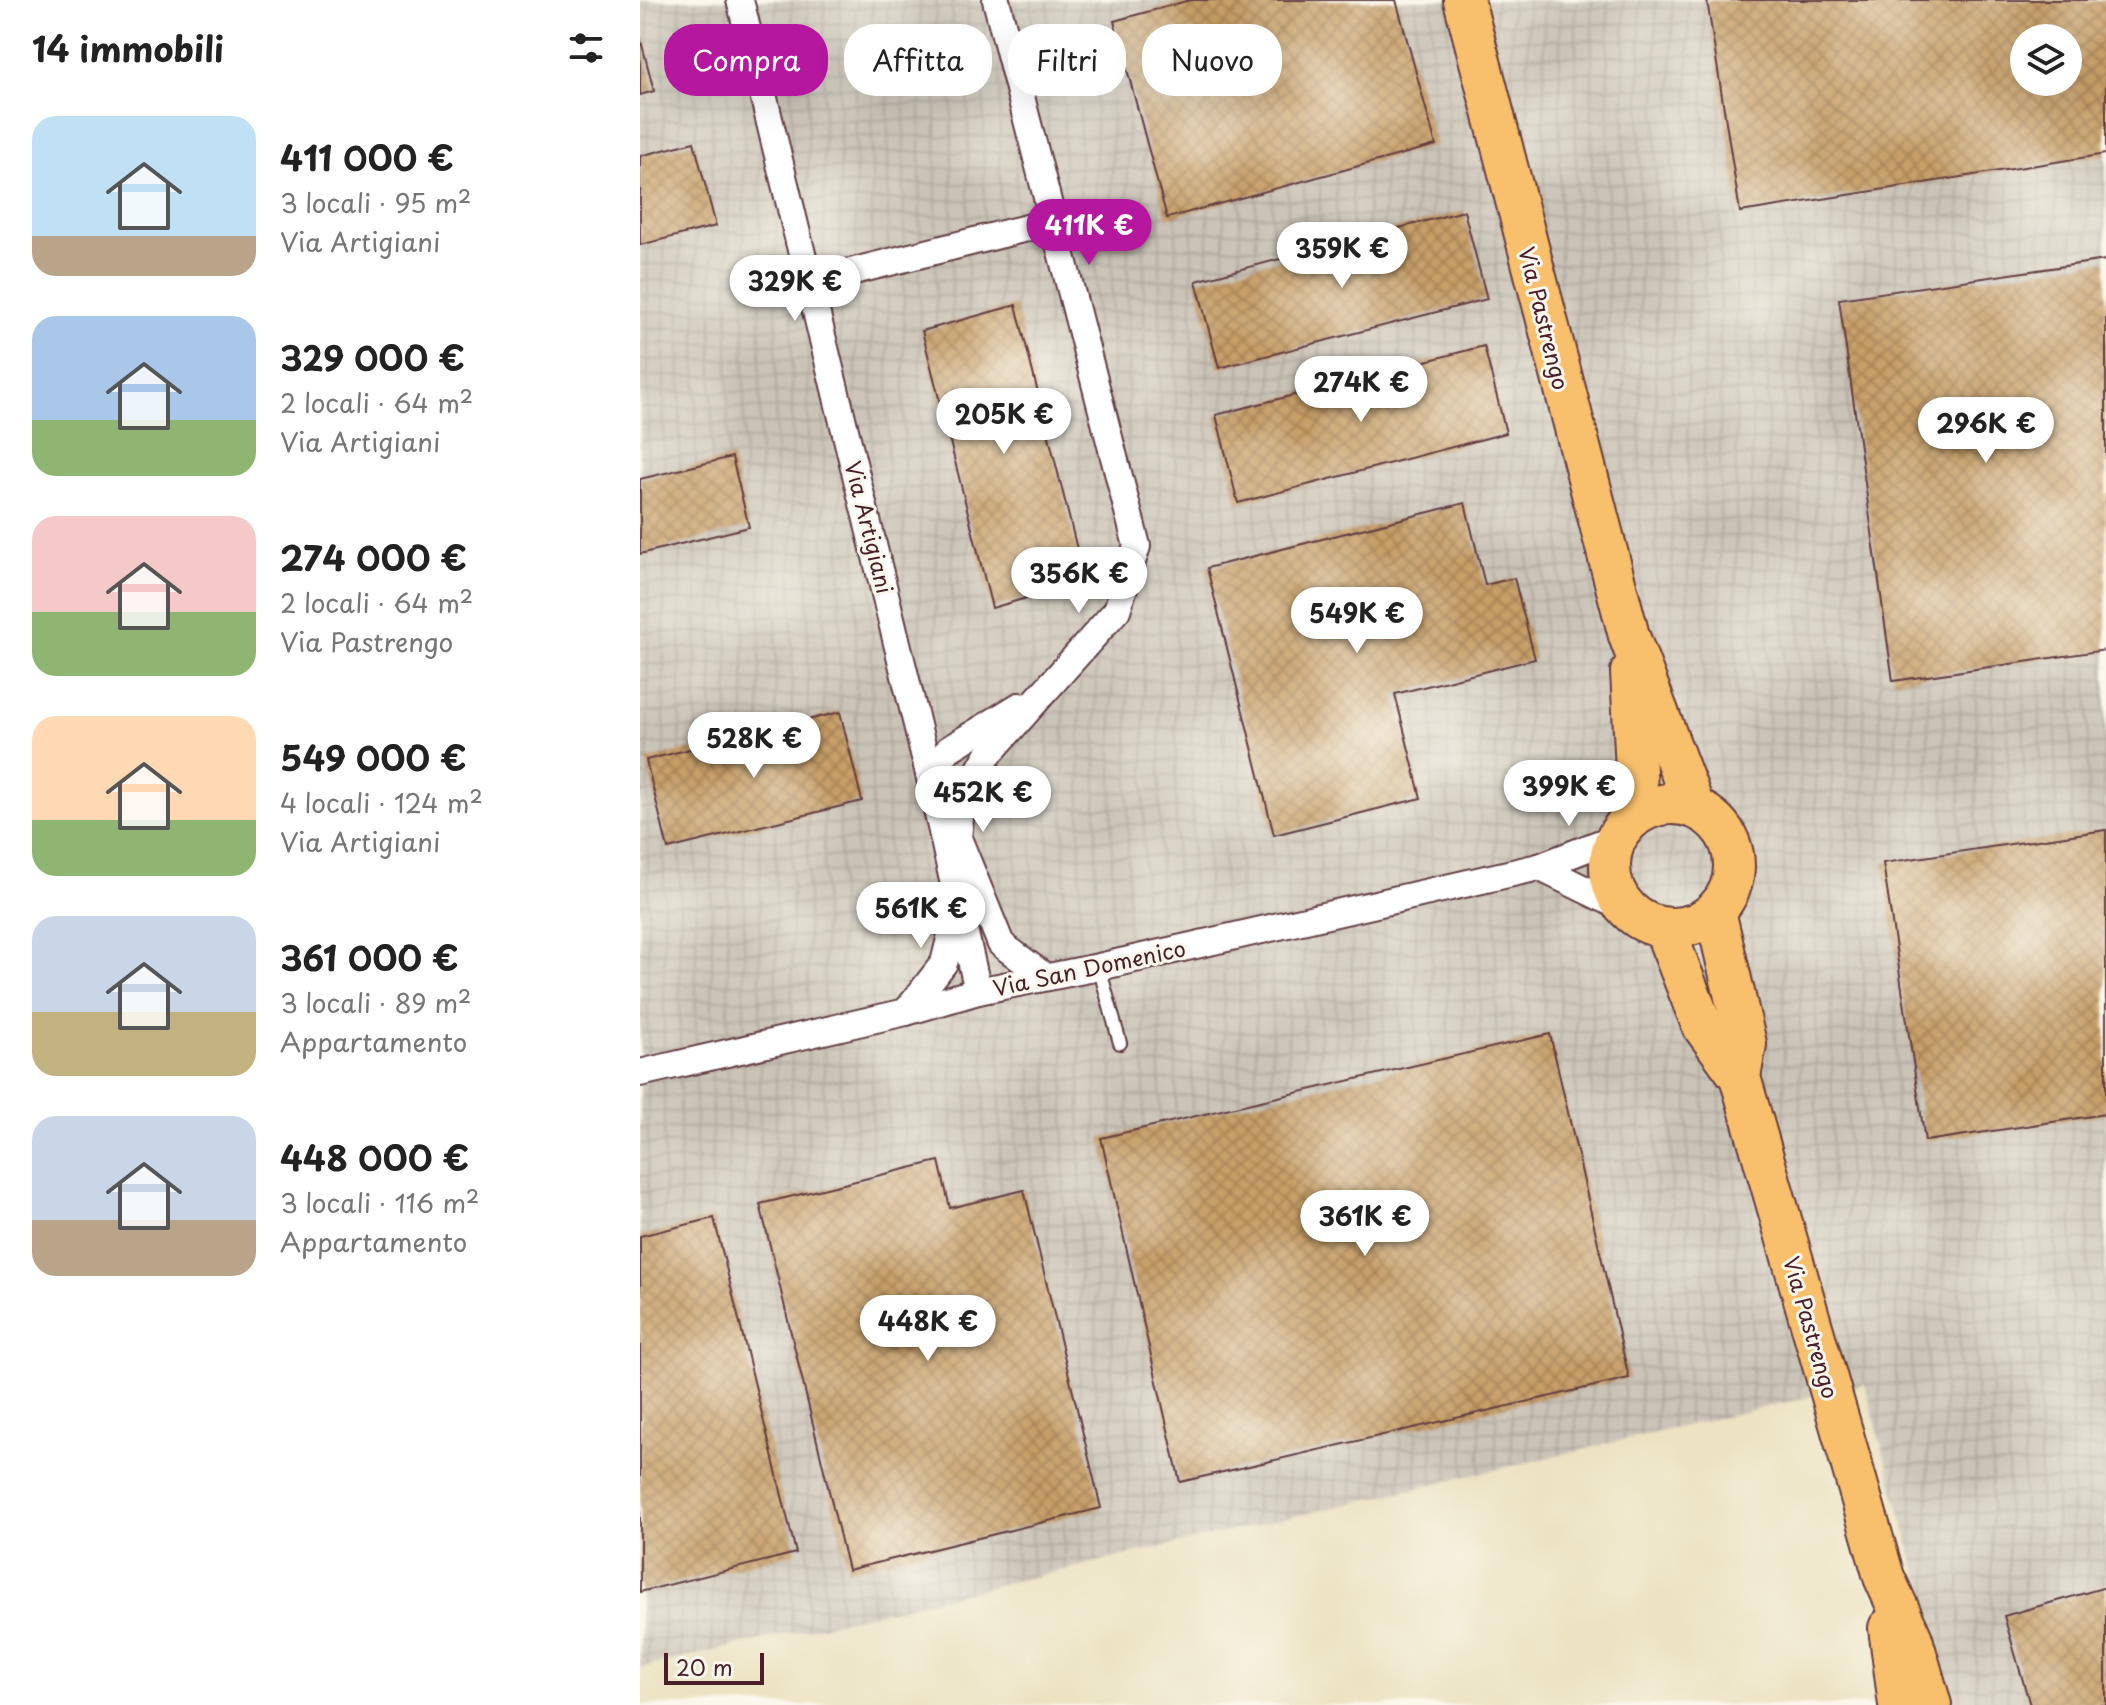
<!DOCTYPE html>
<html lang="it">
<head>
<meta charset="utf-8">
<style>
  :root { --surface:#fff; --page:#f6f6f6; --text:#222; --muted:#767676; --accent:#b5179e }
  body { margin:0; font-family:"Playpen Sans",sans-serif; background:var(--page); color:var(--text); height:100vh; display:flex; flex-direction:column; font-size:30px; white-space:nowrap }
  * { box-sizing:border-box; margin:0 }
  p { font-size:26px; color:var(--muted) }
  .icon { flex:none; width:44px; height:44px; fill:none; stroke:currentColor; stroke-width:2; stroke-linecap:round; stroke-linejoin:round }
  .map { position:relative; flex:1; overflow:hidden }
  .side { display:flex; flex-direction:column; background:var(--surface); width:640px }
  .side>* { flex:none }
  .hud { position:absolute; left:24px; top:24px; width:760px; height:72px; display:flex; gap:16px }
  .controls { position:absolute; left:1370px; top:24px; display:grid; gap:16px }
  .controls a { display:grid; place-items:center; width:72px; height:72px; border-radius:50%; background:var(--surface); box-shadow:0 8px 32px #0002; font-size:40px }
  .scale { position:absolute; left:24px; bottom:20px; width:100px; box-sizing:border-box; padding-left:8px; border:4px solid #4a1f2b; border-top:0; font-size:22px; line-height:28px; white-space:nowrap; color:#4a1f2b; -webkit-text-stroke:6px #fbf7ec; paint-order:stroke }
  .price { position:absolute; translate:-50% -68px; padding:0 18px; border-radius:28px; background:#fff; color:#222; font-size:26px; line-height:52px; filter:drop-shadow(0 2px 4px #0008) }
  .price::after { content:''; position:absolute; left:50%; top:48px; width:24px; height:18px; margin-left:-12px; background:inherit; clip-path:polygon(0 0,100% 0,50% 100%) }
  .price.on { background:var(--accent); color:#fff }
  ul { padding:0; list-style:none }
  li { display:flex; align-items:center; gap:24px; height:200px; padding:0 32px }
  li span { display:grid; place-items:center; flex:none; width:224px; height:160px; border-radius:24px; color:#555 }
  li>.icon { margin-inline-start:auto }
  span .icon { width:96px; height:96px; fill:#fffc; stroke-width:1 }
  li b { font-size:34px }
  h2 { display:flex; justify-content:space-between; align-items:center; height:96px; padding:0 32px; font-size:34px }
  .chip { padding:0 28px; border-radius:32px; background:var(--surface); box-shadow:0 8px 32px #0002; font-size:28px; line-height:72px }
  .chip.on { background:var(--accent); color:#fff }
  main { display:flex; flex:1; min-height:0 }
  .map>svg:first-child { display:block }
</style>
</head>
<body>
<main>
<section class="side">
<h2>14 immobili<svg class="icon" aria-label="filters" viewBox="0 0 24 24"><path d="M4 7h16M4 17h16"/><circle cx="9" cy="7" r="2"/><circle cx="15" cy="17" r="2"/></svg></h2>
<ul>
<li><span style="background:linear-gradient(#bfe0f5 75%,#b9a48a 0)"><svg class="icon" aria-label="home" viewBox="0 0 24 24"><path d="M3 11l9-7 9 7M6 9v11h12V9"/></svg></span><div><b>411 000 €</b><p>3 locali · 95 m²</p><p>Via Artigiani</p></div></li>
<li><span style="background:linear-gradient(#a9c7e8 65%,#8fb573 0)"><svg class="icon" aria-label="home" viewBox="0 0 24 24"><path d="M3 11l9-7 9 7M6 9v11h12V9"/></svg></span><div><b>329 000 €</b><p>2 locali · 64 m²</p><p>Via Artigiani</p></div></li>
<li><span style="background:linear-gradient(#f6c9c9 60%,#8fb573 0)"><svg class="icon" aria-label="home" viewBox="0 0 24 24"><path d="M3 11l9-7 9 7M6 9v11h12V9"/></svg></span><div><b>274 000 €</b><p>2 locali · 64 m²</p><p>Via Pastrengo</p></div></li>
<li><span style="background:linear-gradient(#ffd9b3 65%,#8fb573 0)"><svg class="icon" aria-label="home" viewBox="0 0 24 24"><path d="M3 11l9-7 9 7M6 9v11h12V9"/></svg></span><div><b>549 000 €</b><p>4 locali · 124 m²</p><p>Via Artigiani</p></div></li>
<li><span style="background:linear-gradient(#c9d6e8 60%,#c2b280 0)"><svg class="icon" aria-label="home" viewBox="0 0 24 24"><path d="M3 11l9-7 9 7M6 9v11h12V9"/></svg></span><div><b>361 000 €</b><p>3 locali · 89 m²</p><p>Appartamento</p></div></li>
<li><span style="background:linear-gradient(#c9d6e8 65%,#b9a48a 0)"><svg class="icon" aria-label="home" viewBox="0 0 24 24"><path d="M3 11l9-7 9 7M6 9v11h12V9"/></svg></span><div><b>448 000 €</b><p>3 locali · 116 m²</p><p>Appartamento</p></div></li>
</ul>
</section>
<div class="map">
<svg width="1466" height="1705" viewBox="0 0 1466 1705">
  <defs>
    <pattern id="industrial-grid" width="8" height="8" patternUnits="userSpaceOnUse" patternTransform="scale(2)"><rect width="8" height="8" fill="#cac3b8"/><path d="M0 4h8M4 0v8" fill="none" stroke="#afa79e"/></pattern>
    <pattern id="building-cross-hatch" width="8" height="8" patternUnits="userSpaceOnUse" patternTransform="scale(2)"><rect width="8" height="8" fill="#c79f68"/><path d="M0 0l8 8M0 8l8-8" fill="none" stroke="#a48156"/></pattern>
  </defs>
  <rect width="100%" height="100%" fill="#fbf7ec"/>
  <filter id="ink" filterUnits="userSpaceOnUse"><feTurbulence type="fractalNoise" baseFrequency=".0125" numOctaves="2"/><feDisplacementMap in="SourceGraphic" scale="16" xChannelSelector="R" yChannelSelector="G"/><feConvolveMatrix kernelMatrix="1 2 1 2 8 2 1 2 1" color-interpolation-filters="sRGB"/></filter>
  <filter id="wash" filterUnits="userSpaceOnUse"><feTurbulence type="fractalNoise" baseFrequency=".006" numOctaves="4" result="noise"/><feDisplacementMap in="SourceGraphic" scale="32" xChannelSelector="R" yChannelSelector="G"/><feGaussianBlur stdDeviation="1.8" result="paint"/><feColorMatrix in="noise" values="0 0 0 0 0 0 0 0 0 0 0 0 0 0 0 0 0 1.4 0 .05"/><feComposite in="paint" operator="in"/></filter>
  <g filter="url(#wash)">
    <rect width="100%" height="100%" fill="#ebe3c2"/>
    <path fill="url(#industrial-grid)" fill-rule="evenodd" d="M0 0H1466V1705H1313L1225 1384 0 1668ZM1384 38H1428V82H1384Z"/>
    <g id="blocks">
      <g fill="url(#building-cross-hatch)" fill-rule="evenodd">
        <polygon points="550,0 756,0 796,145 527,218 474,21"/>
        <path d="M1067 0H1466V154L1100 212ZM1384 38H1428V82H1384Z"/>
        <polygon points="0,37 14,91 0,95"/>
        <polygon points="54,142 76,226 0,245 0,156"/>
        <polygon points="824,211 847,299 579,368 556,281"/>
        <polygon points="1466,260 1466,650 1253,681 1199,299"/>
        <polygon points="376,305 445,581 352,608 282,331"/>
        <polygon points="844,346 866,433 598,503 576,415"/>
        <polygon points="92,457 109,527 0,554 0,479"/>
        <polygon points="825,503 845,585 874,578 895,659 755,694 781,798 634,835 567,568"/>
        <polygon points="200,712 222,801 28,849 6,760"/>
        <polygon points="1466,830 1466,1114 1285,1141 1243,863"/>
        <polygon points="910,1034 989,1378 540,1482 461,1138"/>
        <polygon points="299,1161 310,1208 384,1190 461,1508 208,1570 120,1204"/>
        <polygon points="74,1218 156,1553 0,1592 0,1236"/>
        <polygon points="1466,1587 1466,1705 1390,1705 1364,1616"/>
      </g>
    </g>
  </g>
  <g filter="url(#ink)">
    <use href="#blocks" fill-opacity="0" stroke="#623c42" stroke-width="2"/>
    <g fill="none" stroke-linecap="round" stroke-linejoin="round">
      <g stroke="#623c42" stroke-width="16">
        <polyline id="lane" points="459,967 480,1043"/>
      </g>
      <g stroke="#623c42" stroke-width="30">
        <g id="street">
          <polyline points="100,0 289,774"/>
          <polyline points="356,0 497,546 477,610 348,755 322,800 318,838 361,944 404,976"/>
          <polyline points="170,282 411,222"/>
          <polyline points="899,867 989,911"/>
          <polyline points="338,991 289,774 309,749 379,706"/>
          <polyline points="266,1012 304,963 318,907"/>
          <polyline points="0,1073 266,1012 338,991 459,967 899,867 976,837"/>
        </g>
      </g>
      <g stroke="#623c42" stroke-width="44">
        <g id="primary">
          <polyline points="824,0 989,636 1054,807"/>
          <polyline points="991,672 997,791 993,817"/>
          <circle cx="1032" cy="866" r="62"/>
          <polyline points="1075,911 1106,1044 1100,1077"/>
          <polyline points="1024,928 1062,1025 1100,1077 1244,1577 1272,1639 1291,1705"/>
          <polyline points="1249,1628 1259,1705"/>
        </g>
      </g>
      <use href="#lane" stroke="#fff" stroke-width="12"/>
      <use href="#street" stroke="#fff" stroke-width="26"/>
      <use href="#primary" stroke="#f8bf6c" stroke-width="40"/>
    </g>
  </g>
  <g text-anchor="middle" dominant-baseline="central" stroke-width="6" stroke-linejoin="round" paint-order="stroke">
    <g font-size="22" fill="#4a1f2b" stroke="#fbf7ec">
      <text transform="translate(905 318) rotate(76)">Via Pastrengo</text>
      <text transform="translate(230 527) rotate(76)">Via Artigiani</text>
      <text transform="translate(449 967) rotate(-12)">Via San Domenico</text>
      <text transform="translate(1172 1327) rotate(74)">Via Pastrengo</text>
    </g>
  </g>
</svg>
<div class="controls">
<a><svg class="icon" aria-label="layers" viewBox="0 0 24 24"><path d="M12 4l9 5-9 5-9-5zM3 14l9 5 9-5"/></svg></a>
</div>
<div class="scale">20 m</div>
<b class="price on" style="left:449px;top:267px">411K €</b>
<b class="price" style="left:702px;top:290px">359K €</b>
<b class="price" style="left:155px;top:323px">329K €</b>
<b class="price" style="left:721px;top:424px">274K €</b>
<b class="price" style="left:364px;top:456px">205K €</b>
<b class="price" style="left:1346px;top:465px">296K €</b>
<b class="price" style="left:439px;top:615px">356K €</b>
<b class="price" style="left:717px;top:655px">549K €</b>
<b class="price" style="left:114px;top:780px">528K €</b>
<b class="price" style="left:929px;top:828px">399K €</b>
<b class="price" style="left:343px;top:834px">452K €</b>
<b class="price" style="left:281px;top:950px">561K €</b>
<b class="price" style="left:725px;top:1258px">361K €</b>
<b class="price" style="left:288px;top:1363px">448K €</b>
<div class="hud">
<a class="chip on">Compra</a>
<a class="chip">Affitta</a>
<a class="chip">Filtri</a>
<a class="chip">Nuovo</a>
</div>
</div>
</main>
</body>
</html>
